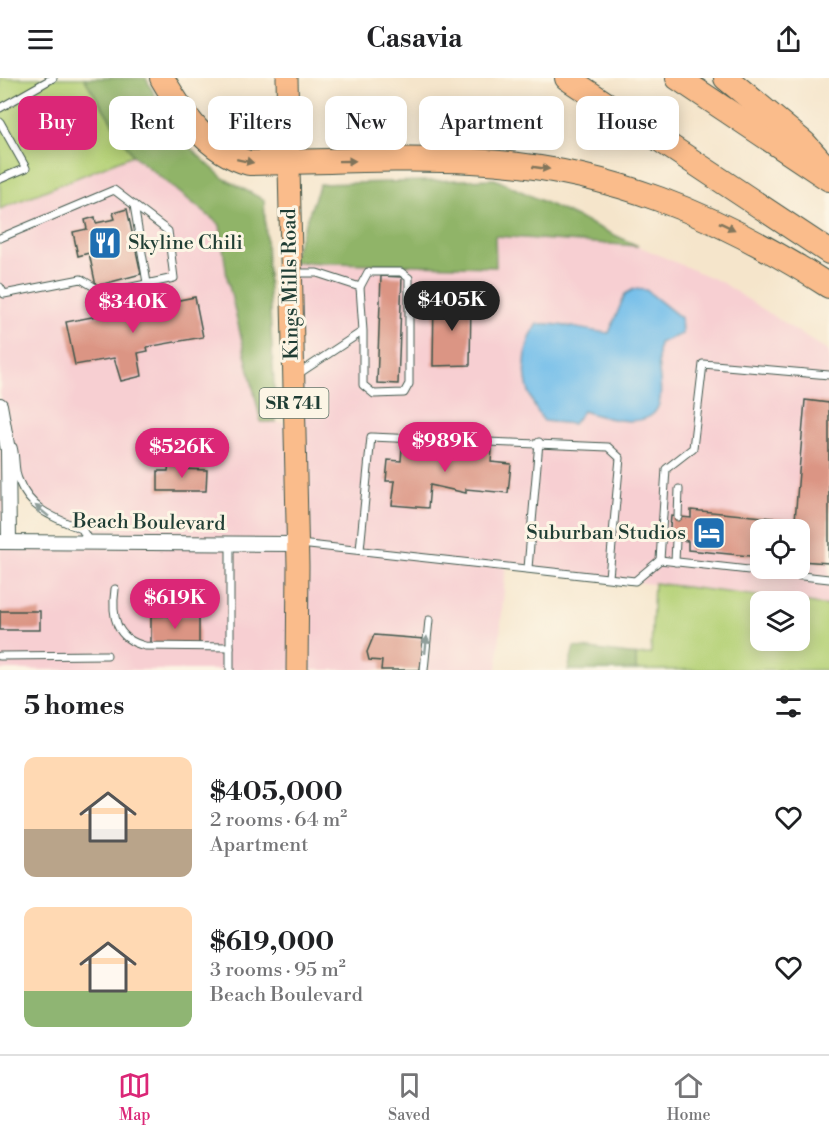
<!DOCTYPE html>
<html lang="en">
<head>
<meta charset="utf-8">
<style>
  :root { --surface:#fff; --page:#f6f6f6; --text:#202124; --muted:#757577; --line:#e0e0e0; --accent:#db2777 }
  body { margin:0; font-family:"Libre Bodoni",serif; background:var(--page); color:var(--text); height:100vh; display:flex; flex-direction:column; font-size:22px; white-space:nowrap }
  * { box-sizing:border-box; margin:0 }
  p { font-size:20px; color:var(--muted) }
  .icon { flex:none; width:33px; height:33px; fill:none; stroke:currentColor; stroke-width:2; stroke-linecap:round; stroke-linejoin:round }
  .map { position:relative; height:592px; overflow:hidden }
  .panel { display:flex; flex-direction:column; background:var(--surface); flex:1 }
  .panel>* { flex:none }
  .top-card { position:absolute; left:18px; top:18px; width:794px; height:54px; display:flex; gap:12px }
  .fabs { position:absolute; left:750px; top:441px; display:grid; gap:12px }
  .fabs a { display:grid; place-items:center; width:60px; height:60px; border-radius:12px; background:var(--surface); box-shadow:0 3px 15px #0003; font-size:30px }
  .price { position:absolute; translate:-50% -51px; padding:0 14px; border-radius:21px; background:var(--accent); color:#fff; font-size:20px; line-height:39px; filter:drop-shadow(0 2px 3px #0008) }
  .price::after { content:''; position:absolute; left:50%; top:36px; width:18px; height:14px; margin-left:-9px; background:inherit; clip-path:polygon(0 0,100% 0,50% 100%) }
  .price.current { background:#222; color:#fff }
  ul { padding:0; list-style:none }
  li { display:flex; align-items:center; gap:18px; height:150px; padding:0 24px }
  li span { display:grid; place-items:center; flex:none; width:168px; height:120px; border-radius:12px; color:#555 }
  li>.icon { margin-inline-start:auto }
  span .icon { width:72px; height:72px; fill:#fffc; stroke-width:1 }
  li b { font-size:26px }
  h2 { display:flex; justify-content:space-between; align-items:center; height:72px; padding:0 24px; font-size:26px }
  .pill { padding:0 21px; border-radius:12px; background:var(--surface); box-shadow:0 3px 15px #0003; font-size:21px; line-height:54px }
  .pill.current { background:var(--accent); color:#fff }
  header { display:flex; justify-content:space-between; align-items:center; height:78px; padding:0 24px; background:var(--surface); font-size:27px; font-weight:700 }
  .menu { display:flex; justify-content:space-around; align-items:center; height:84px; border-top:2px solid var(--line); background:var(--surface); font-size:16px; color:var(--muted) }
  .menu a { display:grid; justify-items:center; gap:3px }
  .menu .current { color:var(--accent) }
  .map>svg:first-child { display:block }
</style>
</head>
<body>
<header><svg class="icon" aria-label="menu" viewBox="0 0 24 24"><path d="M4 6h16M4 12h16M4 18h16"/></svg>Casavia<svg class="icon" aria-label="share" viewBox="0 0 24 24"><path d="M12 15V3M7 8l5-5 5 5M5 13v7h14v-7"/></svg></header>
<div class="map">
<svg width="829" height="592" viewBox="0 0 829 592">
  <rect width="100%" height="100%" fill="#fcf5e5"/>
  <filter id="ink" filterUnits="userSpaceOnUse"><feTurbulence type="fractalNoise" baseFrequency=".0167" numOctaves="2"/><feDisplacementMap in="SourceGraphic" scale="12" xChannelSelector="R" yChannelSelector="G"/><feConvolveMatrix kernelMatrix="1 2 1 2 8 2 1 2 1" color-interpolation-filters="sRGB"/></filter>
  <filter id="wash" filterUnits="userSpaceOnUse"><feTurbulence type="fractalNoise" baseFrequency=".008" numOctaves="4" result="noise"/><feDisplacementMap in="SourceGraphic" scale="24" xChannelSelector="R" yChannelSelector="G"/><feGaussianBlur stdDeviation="1.35" result="paint"/><feColorMatrix in="noise" values="0 0 0 0 0 0 0 0 0 0 0 0 0 0 0 0 0 1.4 0 .05"/><feComposite in="paint" operator="in"/></filter>
  <g filter="url(#wash)">
    <rect width="100%" height="100%" fill="#f5e5cb"/>
    <path fill="#f7cfd2" fill-rule="evenodd" d="M133 77 220 147 227 199 261 344 294 345 291 184 496 189 494 158 638 168 721 204 829 274V528L506 488 497 592H0V131ZM15 374 18 400 30 423 82 451 88 464H9ZM760 452H800V490H760Z"/>
    <g fill="#b6d278" stroke="#6a8856" stroke-width="1.5">
      <polygon points="0,0 84,0 133,77 0,131"/>
      <polygon points="654,505 797,523 760,524 760,562 800,562 800,524 829,528 829,592 636,592 636,577 651,576"/>
    </g>
    <g fill="#90b468" stroke="#58784e" stroke-width="1.5">
      <polygon points="84,0 146,0 174,55 223,100 264,122 276,344 261,344 227,199 220,147 133,77"/>
      <polygon points="495,101 638,168 495,158 496,189 291,184 320,106"/>
      <polygon points="574,569 636,577 636,592 568,592"/>
    </g>
    <path fill="#71bdea" stroke="#487d8f" stroke-width="1.5" d="M634 211 646 212 681 240 682 256 659 265C655 287 663 303 660 321 656 356 604 340 583 333L573 346 544 343C523 317 518 275 537 246 559 244 584 253 609 255L625 216Z"/>
    <g id="blocks">
      <g fill="#db9584">
        <polygon points="127,131 141,196 96,208 89,175 78,178 73,154 87,151 85,142 95,139 96,145 115,141 113,135"/>
        <polygon points="381,198 402,199 398,306 377,305"/>
        <polygon points="195,219 203,259 147,269 148,273 138,275 142,298 121,303 114,280 75,287 66,244"/>
        <polygon points="434,221 471,222 470,287 433,288"/>
        <polygon points="805,322 829,325 829,485 800,483 800,452 760,452 760,479 688,472 688,463 669,461 671,438 691,440 691,432 795,442"/>
        <polygon points="437,365 492,371 491,384 511,386 508,415 466,411 466,415 430,407 428,430 392,427 395,403 386,403 388,382 401,383 402,370 436,373"/>
        <polygon points="169,385 181,385 181,391 207,392 206,413 158,413 158,393 168,393"/>
        <rect x="0" y="533" width="40" height="19"/>
        <polygon points="151,538 199,538 199,566 151,567"/>
        <polygon points="374,557 424,561 420,592 381,592 382,583 369,582 367,574"/>
      </g>
    </g>
  </g>
  <g filter="url(#ink)">
    <use href="#blocks" fill-opacity="0" stroke="#3f564b" stroke-width="1.5"/>
    <g fill="none" stroke-linecap="round" stroke-linejoin="round">
      <g stroke="#3f564b" stroke-width="9">
        <g id="service">
          <polyline points="0,30 53,0"/>
          <polyline points="0,44 26,90 0,101"/>
          <polyline points="134,127 147,205"/>
          <polyline points="0,160 114,112 168,153 174,200 104,215 81,201 4,216 0,209"/>
          <polyline points="293,195 317,195 360,209"/>
          <polyline points="298,296 363,253 363,307 374,316 404,315 409,306 409,200 401,194 368,194 360,209 363,253"/>
          <path d="M13 369C16 379 14 391 18 401 30 432 54 440 82 451L89 464"/>
          <polyline points="678,439 679,411"/>
          <polyline points="230,466 230,592"/>
          <polyline points="300,466 635,503 660,482 829,501"/>
          <polyline points="360,472 371,359 608,369 620,380 609,499"/>
          <polyline points="660,482 666,391 693,370 703,286 829,297"/>
          <polyline points="675,484 676,462"/>
          <polyline points="528,490 539,364"/>
          <path d="M115 511C111 539 116 561 145 568L230 569"/>
          <polyline points="0,578 107,577"/>
          <polyline points="424,592 429,542"/>
        </g>
      </g>
      <g stroke="#3f564b" stroke-width="16">
        <g id="minor">
          <polyline points="0,327 8,372 9,464"/>
          <polyline points="0,464 297,466"/>
        </g>
      </g>
      <g stroke="#3f564b" stroke-width="23">
        <polyline id="primary" points="287,0 298,488 297,592"/>
      </g>
      <g stroke="#3f564b" stroke-width="26">
        <g id="motorway">
          <path d="M162 0C183 36 206 73 249 85 323 84 398 79 472 83 606 89 718 137 829 208"/>
          <polyline points="567,0 829,174"/>
          <polyline points="678,0 829,101"/>
          <polyline points="726,0 804,65 821,84"/>
        </g>
      </g>
      <use href="#service" stroke="#fff" stroke-width="7"/>
      <use href="#minor" stroke="#fff" stroke-width="14"/>
      <use href="#primary" stroke="#fabc8b" stroke-width="21"/>
      <use href="#motorway" stroke="#fabc8b" stroke-width="24"/>
    </g>
    <defs><path id="oneway-solid" d="M-6-.8H1V-3.2L6.5 0L1 3.2V.8H-6Z" transform="scale(1.5)"/></defs>
    <g fill="#82765b">
      <use href="#oneway-solid" transform="translate(245 83) rotate(12)"/>
      <use href="#oneway-solid" transform="translate(347 83) rotate(-1)"/>
      <use href="#oneway-solid" transform="translate(541 90) rotate(8)"/>
      <use href="#oneway-solid" transform="translate(727 148) rotate(26)"/>
    </g>
    <g fill="#8f9e9a">
      <use href="#oneway-solid" transform="translate(42 433) rotate(-141)"/>
      <use href="#oneway-solid" transform="translate(426 567) rotate(-84)"/>
    </g>
  </g>
  <defs>
    <g id="restaurant-square" transform="scale(1.725)"><rect x="-9" y="-9" width="18" height="18" rx="4" fill="#1f6fb2" stroke="#fcf5e5"/><path d="M-5-6h1v4h1v-4h1v4h1v-4h1v5L-1.5 .5V6h-2V.5L-5-1ZM5-6V6H3V1.5H1.5Q1.5-4 5-6Z" fill="#fff"/></g>
    <g id="hotel-square" transform="scale(1.725)"><rect x="-9" y="-9" width="18" height="18" rx="4" fill="#1f6fb2" stroke="#fcf5e5"/><path d="M-6-4.5h1.5V1H6V5H4.5V3h-9V5H-6ZM-4 0a1.8 1.8 0 1 1 3.6 0ZM.5 0V-2.5h3Q6-2.5 6 0Z" fill="#fff"/></g>
  </defs>
  <g fill-rule="evenodd">
    <use href="#restaurant-square" x="105" y="165"/>
    <use href="#hotel-square" x="709" y="455"/>
  </g>
  <g text-anchor="middle" dominant-baseline="central" stroke-width="6" stroke-linejoin="round" paint-order="stroke">
    <rect fill="#fcf5e5" stroke="#617469" stroke-width="1.5" x="259.5" y="310" width="69" height="30" rx="4.5"/>
    <g font-size="18" font-weight="bold" fill="#1f3d34">
      <text x="294" y="325">SR 741</text>
    </g>
    <g font-size="20" fill="#1f3d34" stroke="#fcf5e5" text-anchor="start">
      <text x="128" y="165">Skyline Chili</text>
      <text x="686" y="455" text-anchor="end">Suburban Studios</text>
    </g>
    <g font-size="20" fill="#1f3d34" stroke="#fcf5e5">
      <text transform="translate(291 206) rotate(-91)">Kings Mills Road</text>
      <text transform="translate(149 445) rotate(1)">Beach Boulevard</text>
    </g>
  </g>
</svg>
<div class="fabs">
<a><svg class="icon" aria-label="locate" viewBox="0 0 24 24"><circle cx="12" cy="12" r="6"/><path d="M12 2v4M12 18v4M2 12h4M18 12h4"/></svg></a>
<a><svg class="icon" aria-label="layers" viewBox="0 0 24 24"><path d="M12 4l9 5-9 5-9-5zM3 14l9 5 9-5"/></svg></a>
</div>
<b class="price current" style="left:452px;top:254px">$405K</b>
<b class="price" style="left:133px;top:256px">$340K</b>
<b class="price" style="left:445px;top:395px">$989K</b>
<b class="price" style="left:182px;top:401px">$526K</b>
<b class="price" style="left:175px;top:552px">$619K</b>
<div class="top-card">
<a class="pill current">Buy</a>
<a class="pill">Rent</a>
<a class="pill">Filters</a>
<a class="pill">New</a>
<a class="pill">Apartment</a>
<a class="pill">House</a>
</div>
</div>
<section class="panel">
<h2>5 homes<svg class="icon" aria-label="filters" viewBox="0 0 24 24"><path d="M4 7h16M4 17h16"/><circle cx="9" cy="7" r="2"/><circle cx="15" cy="17" r="2"/></svg></h2>
<ul>
<li><span style="background:linear-gradient(#ffd9b3 60%,#b9a48a 0)"><svg class="icon" aria-label="home" viewBox="0 0 24 24"><path d="M3 11l9-7 9 7M6 9v11h12V9"/></svg></span><div><b>$405,000</b><p>2 rooms · 64 m²</p><p>Apartment</p></div><svg class="icon" aria-label="heart" viewBox="0 0 24 24"><path d="M12 20l-8-8c-3-5 5-10 8-4 3-6 11-1 8 4z"/></svg></li>
<li><span style="background:linear-gradient(#ffd9b3 70%,#8fb573 0)"><svg class="icon" aria-label="home" viewBox="0 0 24 24"><path d="M3 11l9-7 9 7M6 9v11h12V9"/></svg></span><div><b>$619,000</b><p>3 rooms · 95 m²</p><p>Beach Boulevard</p></div><svg class="icon" aria-label="heart" viewBox="0 0 24 24"><path d="M12 20l-8-8c-3-5 5-10 8-4 3-6 11-1 8 4z"/></svg></li>
</ul>
</section>
<nav class="menu">
<a class="current"><svg class="icon" aria-label="map" viewBox="0 0 24 24"><path d="M3 6l6-2 6 2 6-2v14l-6 2-6-2-6 2zM9 4v14M15 6v14"/></svg>Map</a>
<a><svg class="icon" aria-label="saved" viewBox="0 0 24 24"><path d="M7 4h10v16l-5-4-5 4z"/></svg>Saved</a>
<a><svg class="icon" aria-label="home" viewBox="0 0 24 24"><path d="M3 11l9-7 9 7M6 9v11h12V9"/></svg>Home</a>
</nav>
</body>
</html>
